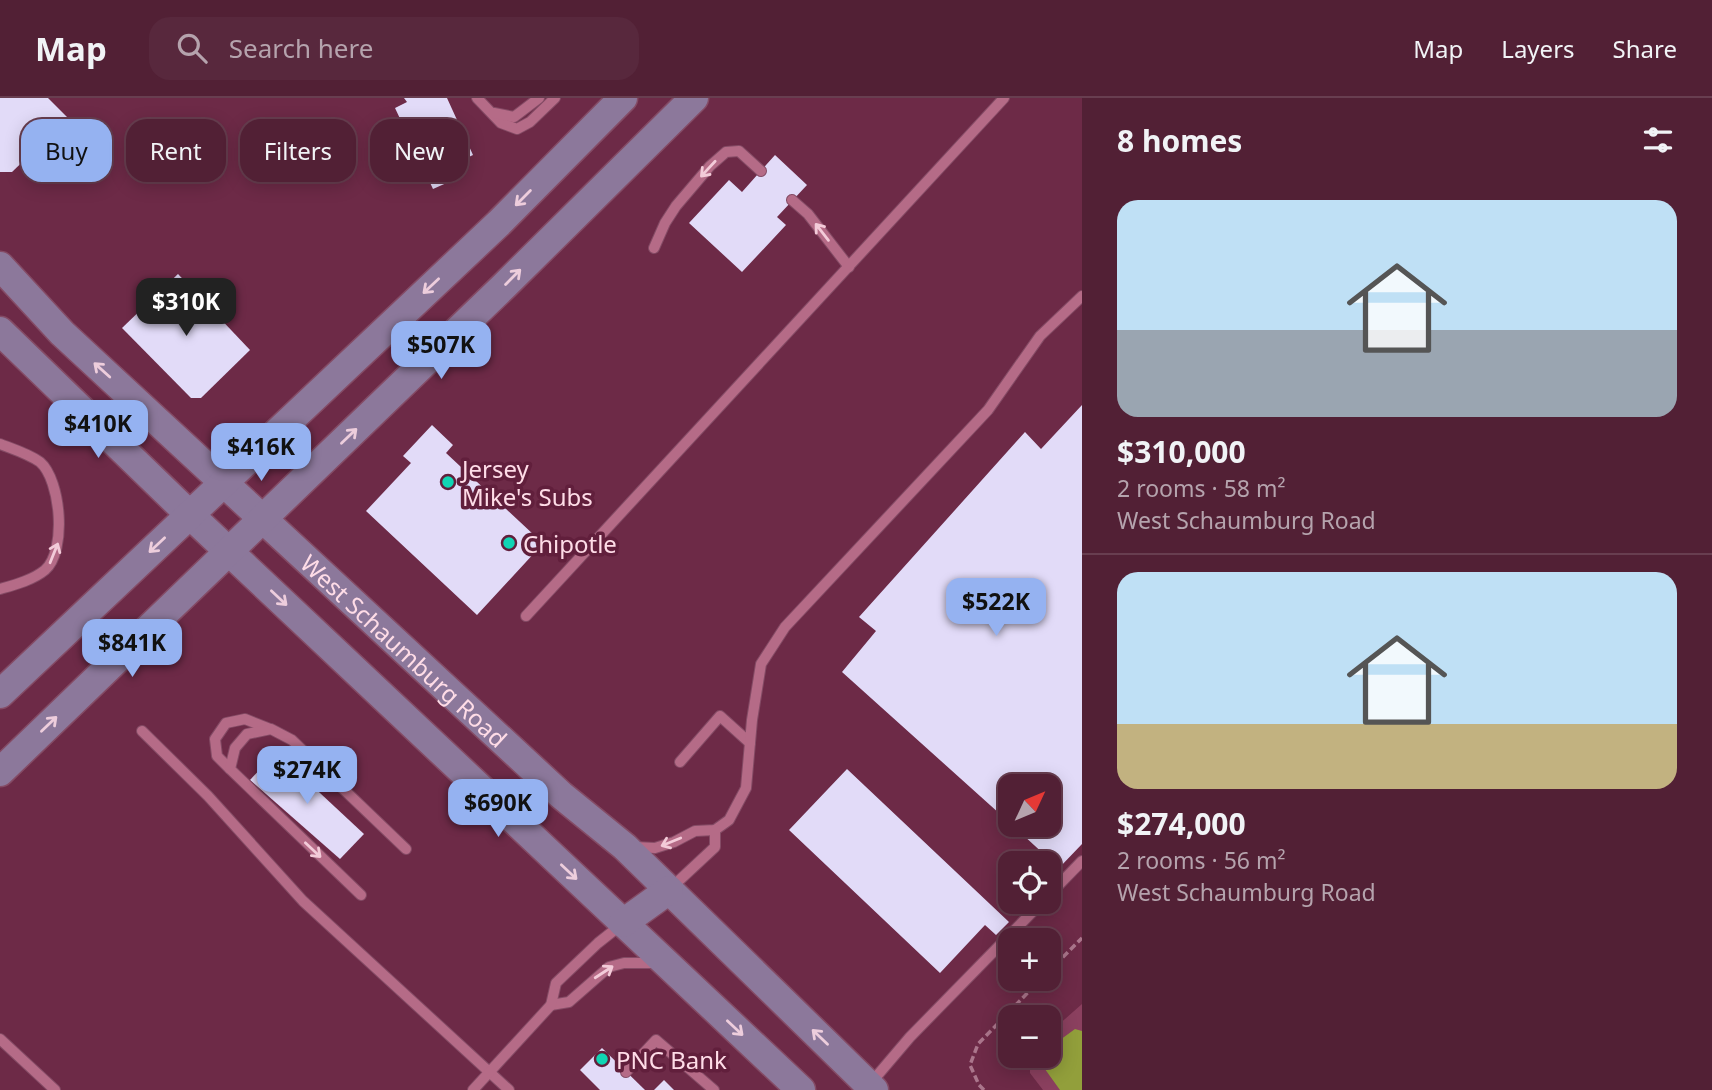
<!DOCTYPE html>
<html lang="en">
<head>
<meta charset="utf-8">
<style>
  :root { --surface:#522035; --page:#58283d; --text:#f1f3f6; --muted:#b5a3ad; --line:#683e50; --accent:#95b2f1 }
  body { margin:0; font-family:"Noto Sans",sans-serif; background:var(--page); color:var(--text); height:100vh; display:flex; flex-direction:column; font-size:26px; white-space:nowrap }
  * { box-sizing:border-box; margin:0 }
  p { font-size:23px; color:var(--muted) }
  .icon { flex:none; width:38px; height:38px; fill:none; stroke:currentColor; stroke-width:2; stroke-linecap:round; stroke-linejoin:round }
  .map { position:relative; flex:1; overflow:hidden }
  .side { display:flex; flex-direction:column; background:var(--surface); width:630px }
  .side>* { flex:none }
  .guide { position:absolute; left:21px; top:21px; width:665px; height:63px; display:flex; gap:14px }
  .needle { width:46px; rotate:46deg }
  .tools { position:absolute; left:998px; top:676px; display:grid; gap:14px }
  .tools a { display:grid; place-items:center; width:63px; height:63px; border-radius:14px; background:var(--surface); box-shadow:0 4px 18px #0003,0 0 0 2px var(--line); font-size:35px }
  .price { position:absolute; translate:-50% -60px; padding:0 16px; border-radius:14px; background:var(--accent); color:#111; font-size:23px; line-height:46px; filter:drop-shadow(0 2px 4px #0008) }
  .price::after { content:''; position:absolute; left:50%; top:42px; width:21px; height:16px; margin-left:-10px; background:inherit; clip-path:polygon(0 0,100% 0,50% 100%) }
  .price.current { background:#222; color:#fff }
  ul { padding:0; list-style:none }
  li { display:grid; align-content:center; gap:14px; height:371px; padding:0 35px }
  li+li { border-top:2px solid var(--line) }
  li span { display:grid; place-items:center; height:217px; border-radius:21px; color:#555 }
  li>.icon { margin-inline-start:auto }
  span .icon { width:126px; height:126px; fill:#fffc; stroke-width:1 }
  li b { font-size:30px }
  h2 { display:flex; justify-content:space-between; align-items:center; height:84px; padding:0 35px; font-size:30px }
  .pill { padding:0 24px; border-radius:21px; background:var(--surface); box-shadow:0 4px 18px #0003,0 0 0 2px var(--line); font-size:24px; line-height:63px }
  .pill.current { background:var(--accent); color:#111 }
  header { display:flex; align-items:center; gap:42px; box-sizing:border-box; height:98px; padding:0 35px; background:var(--surface); border-bottom:2px solid var(--line) }
  header strong { font-size:33px }
  nav { display:flex; gap:38px; margin-inline-start:auto; font-size:24px }
  .search { width:490px; height:63px; background:var(--page); display:flex; align-items:center; gap:18px; box-sizing:border-box; padding:0 24px; border-radius:21px; color:var(--muted); font-size:26px }
  main { display:flex; flex:1; min-height:0 }
  .map>svg:first-child { display:block }
</style>
</head>
<body>
<header>
<strong>Map</strong>
<div class="search"><svg class="icon" aria-label="search" viewBox="0 0 24 24"><circle cx="10" cy="10" r="6"/><path d="M15 15l6 6"/></svg>Search here</div>
<nav><a>Map</a><a>Layers</a><a>Share</a></nav>
</header>
<main>
<div class="map">
<svg width="1082" height="992" viewBox="0 0 1082 992">
  <rect width="100%" height="100%" fill="#6d2a47"/>
  <polygon fill="#8b405f" points="1082,906 1082,992 1043,992 1030,975 1030,957 1048,957 1048,936"/>
  <polygon fill="#929f3b" points="1075,931 1082,933 1082,992 1060,992 1042,967 1046,957 1048,957 1049,950"/>
  <g fill="#e2dbf8">
    <polygon points="0,0 48,0 68,20 12,74 0,74"/>
    <polygon points="404,0 447,0 473,57 454,66 460,79 433,91 395,10 407,4"/>
    <polygon points="775,57 807,87 777,119 786,127 742,174 689,125 729,82 742,94"/>
    <polygon points="178,176 250,252 201,300 191,300 122,230"/>
    <polygon points="1082,307 1082,746 1059,770 1011,726 1048,726 1048,688 1010,688 1010,725 842,574 876,533 859,519 1025,334 1041,351"/>
    <polygon points="432,327 453,347 446,355 534,437 537,452 477,517 366,413 411,365 403,358"/>
    <polygon points="276,654 364,736 340,761 250,682"/>
    <polygon points="847,671 1009,824 996,837 985,827 940,875 789,732"/>
    <polygon points="602,950 645,992 600,992 580,972"/>
    <polygon points="664,982 674,992 654,992"/>
  </g>
  <g fill="none" stroke-linecap="round" stroke-linejoin="round">
    <g stroke="#844b65" stroke-width="12">
      <g id="lane">
        <polyline points="477,0 501,25 517,31 530,24 555,0"/>
        <polyline points="494,15 514,19 539,0"/>
        <polyline points="792,102 808,116 849,169"/>
        <polyline points="654,150 665,125 676,108 710,68 726,54 739,53 761,73"/>
        <path d="M0 346C13 351 29 356 40 364 61 382 67 453 45 472 33 482 14 487 0 491"/>
        <polyline points="526,518 1004,0"/>
        <polyline points="142,633 208,698 303,803 509,992"/>
        <polyline points="680,664 720,618 750,645"/>
        <polyline points="230,671 217,658 215,641 226,625 245,621 270,631"/>
        <polyline points="635,749 655,750 674,744 695,733 715,732 729,722 746,690 752,622 761,566 785,529 988,312 1040,238 1082,198"/>
        <polyline points="671,790 715,749 715,732"/>
        <polyline points="361,797 230,671 235,650 247,636 271,631 292,642 406,751"/>
        <polyline points="1048,798 1082,763"/>
        <polyline points="551,907 569,904 609,869 624,865 656,865"/>
        <polyline points="0,941 55,992"/>
        <polyline points="626,974 656,942 714,992"/>
        <polyline points="870,986 910,939 1043,803"/>
        <polyline points="473,992 551,907 556,885 598,845 622,826"/>
      </g>
    </g>
    <g stroke="#844b65" stroke-width="31">
      <g id="secondary">
        <path id="s1" d="M0 168 62 235 561 697 625 749 874 992"/>
        <polyline points="0,233 189,416 801,992"/>
        <polyline points="0,596 499,125 623,0"/>
        <polyline points="0,674 504,188 694,0"/>
        <polyline points="623,825 669,792"/>
      </g>
    </g>
    <g stroke="#ab768c" stroke-width="3.5" stroke-dasharray="7 3.5" stroke-linecap="butt">
      <polyline points="1048,874 1082,840"/>
      <polyline points="984,992 979,987 970,967 978,946 1042,880"/>
    </g>
    <use href="#lane" stroke="#b56b87" stroke-width="10"/>
    <use href="#secondary" stroke="#8c789b" stroke-width="28"/>
  </g>
  <defs><path id="oneway-shaft" d="M-6 0H5M1.5-3L5.5 0L1.5 3" fill="none" stroke-width="1.6" stroke-linecap="round" stroke-linejoin="round" transform="scale(1.75)"/></defs>
  <g stroke="#f3cbd9">
    <use href="#oneway-shaft" transform="translate(708 71) rotate(133)"/>
    <use href="#oneway-shaft" transform="translate(822 134) rotate(-128)"/>
    <use href="#oneway-shaft" transform="translate(54 455) rotate(-68)"/>
    <use href="#oneway-shaft" transform="translate(671 744) rotate(158)"/>
    <use href="#oneway-shaft" transform="translate(313 752) rotate(43)"/>
    <use href="#oneway-shaft" transform="translate(604 874) rotate(-33)"/>
  </g>
  <g stroke="#edcddc">
    <use href="#oneway-shaft" transform="translate(523 100) rotate(135)"/>
    <use href="#oneway-shaft" transform="translate(513 179) rotate(-45)"/>
    <use href="#oneway-shaft" transform="translate(431 188) rotate(137)"/>
    <use href="#oneway-shaft" transform="translate(102 272) rotate(-138)"/>
    <use href="#oneway-shaft" transform="translate(349 338) rotate(-44)"/>
    <use href="#oneway-shaft" transform="translate(157 447) rotate(137)"/>
    <use href="#oneway-shaft" transform="translate(279 500) rotate(43)"/>
    <use href="#oneway-shaft" transform="translate(49 626) rotate(-44)"/>
    <use href="#oneway-shaft" transform="translate(569 774) rotate(43)"/>
    <use href="#oneway-shaft" transform="translate(735 930) rotate(43)"/>
    <use href="#oneway-shaft" transform="translate(820 939) rotate(-136)"/>
  </g>
  <g fill="#10d5b4" stroke="#611f3c" stroke-width="2.5">
    <circle cx="448" cy="384" r="7"/>
    <circle cx="509" cy="445" r="7"/>
    <circle cx="602" cy="961" r="7"/>
  </g>
  <g text-anchor="middle" dominant-baseline="central" stroke-width="7" stroke-linejoin="round" paint-order="stroke">
    <g font-size="24" fill="#fedce7" stroke="#611f3c" text-anchor="start">
      <text x="462" y="370">Jersey<tspan x="462" dy="28">Mike's Subs</tspan></text>
      <text x="523" y="445">Chipotle</text>
      <text x="616" y="961">PNC Bank</text>
    </g>
    <g font-size="24" fill="#fedce7" stroke="#611f3c">
      <text stroke="none"><textPath href="#s1" startOffset="558">West Schaumburg Road</textPath></text>
    </g>
  </g>
</svg>
<div class="tools">
<a><svg class="needle" viewBox="-14 -14 28 28"><path d="M0-13l5 13h-10z" fill="#e53935"/><path d="M0 13l5-13h-10z" fill="#b5a3ad"/></svg></a>
<a><svg class="icon" aria-label="locate" viewBox="0 0 24 24"><circle cx="12" cy="12" r="6"/><path d="M12 2v4M12 18v4M2 12h4M18 12h4"/></svg></a>
<a>+</a>
<a>−</a>
</div>
<b class="price current" style="left:186px;top:240px">$310K</b>
<b class="price" style="left:441px;top:283px">$507K</b>
<b class="price" style="left:98px;top:362px">$410K</b>
<b class="price" style="left:261px;top:385px">$416K</b>
<b class="price" style="left:996px;top:540px">$522K</b>
<b class="price" style="left:132px;top:581px">$841K</b>
<b class="price" style="left:307px;top:708px">$274K</b>
<b class="price" style="left:498px;top:741px">$690K</b>
<div class="guide">
<a class="pill current">Buy</a>
<a class="pill">Rent</a>
<a class="pill">Filters</a>
<a class="pill">New</a>
</div>
</div>
<section class="side">
<h2>8 homes<svg class="icon" aria-label="filters" viewBox="0 0 24 24"><path d="M4 7h16M4 17h16"/><circle cx="9" cy="7" r="2"/><circle cx="15" cy="17" r="2"/></svg></h2>
<ul>
<li><span style="background:linear-gradient(#bfe0f5 60%,#9aa5b1 0)"><svg class="icon" aria-label="home" viewBox="0 0 24 24"><path d="M3 11l9-7 9 7M6 9v11h12V9"/></svg></span><div><b>$310,000</b><p>2 rooms · 58 m²</p><p>West Schaumburg Road</p></div></li>
<li><span style="background:linear-gradient(#bfe0f5 70%,#c2b280 0)"><svg class="icon" aria-label="home" viewBox="0 0 24 24"><path d="M3 11l9-7 9 7M6 9v11h12V9"/></svg></span><div><b>$274,000</b><p>2 rooms · 56 m²</p><p>West Schaumburg Road</p></div></li>
</ul>
</section>
</main>
</body>
</html>
